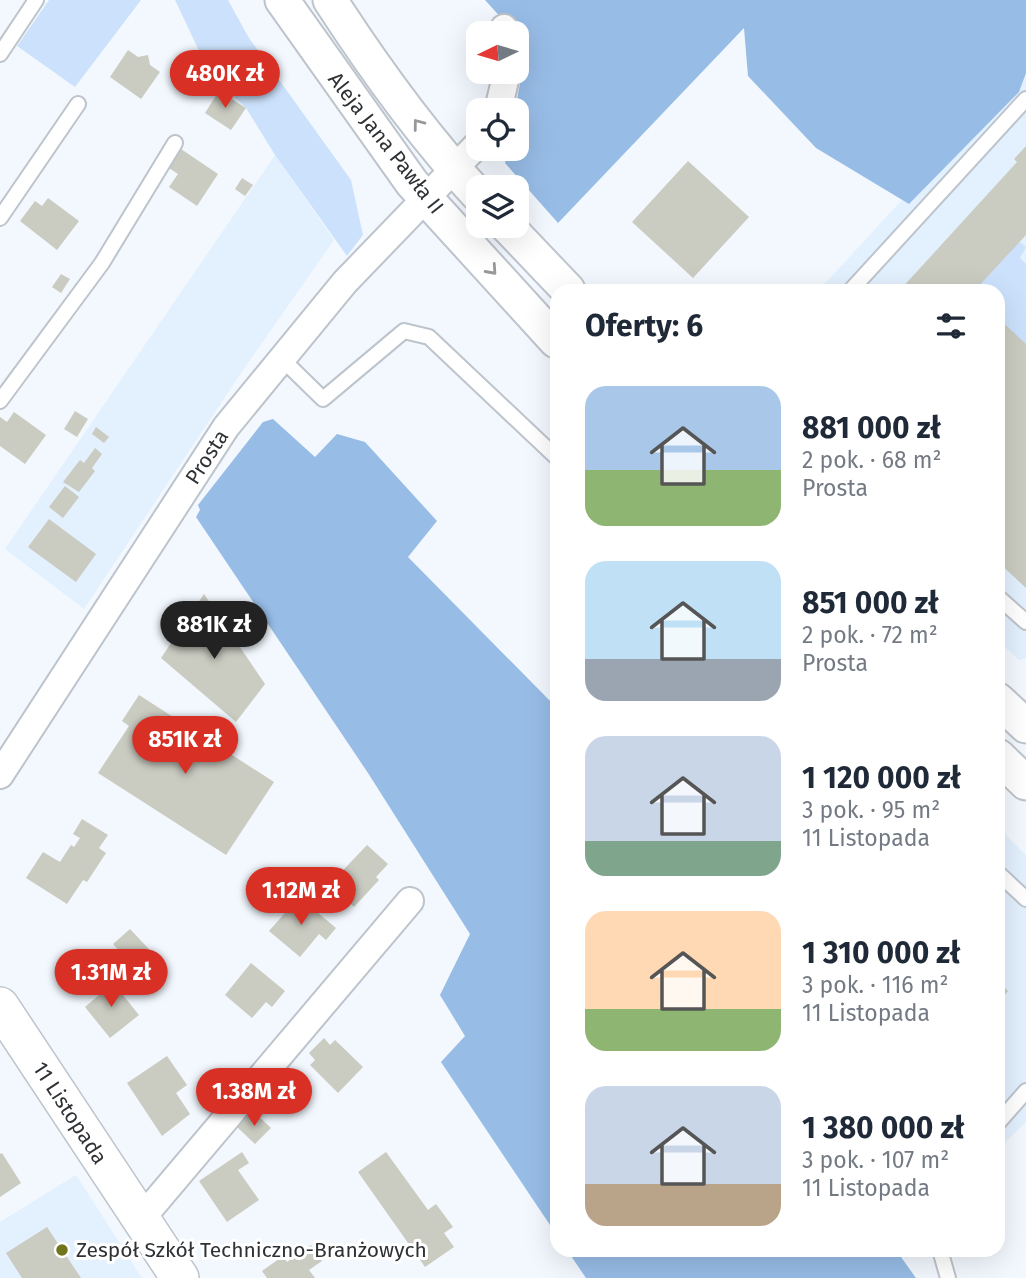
<!DOCTYPE html>
<html lang="pl">
<head>
<meta charset="utf-8">
<style>
  :root { --surface:#fff; --page:#f6f6f7; --text:#1f2937; --muted:#747a83; --accent:#d93025 }
  body { margin:0; font-family:"Fira Sans",sans-serif; background:var(--page); color:var(--text); height:100vh; display:flex; flex-direction:column; font-size:26px; white-space:nowrap }
  * { box-sizing:border-box; margin:0 }
  p { font-size:23px; color:var(--muted) }
  .icon { flex:none; width:38px; height:38px; fill:none; stroke:currentColor; stroke-width:2; stroke-linecap:round; stroke-linejoin:round }
  .map { position:relative; flex:1; overflow:hidden }
  .sheet { position:absolute; left:550px; top:284px; width:455px; height:973px; display:flex; flex-direction:column; background:var(--surface); border-radius:21px; box-shadow:0 7px 28px #0002 }
  .sheet>* { flex:none }
  .needle { width:46px; rotate:265deg }
  .buttons { position:absolute; left:466px; top:21px; display:grid; gap:14px }
  .buttons a { display:grid; place-items:center; width:63px; height:63px; border-radius:14px; background:var(--surface); box-shadow:0 7px 28px #0002; font-size:35px }
  .price { position:absolute; translate:-50% -60px; padding:0 16px; border-radius:24px; background:var(--accent); color:#fff; font-size:23px; line-height:46px; filter:drop-shadow(0 2px 4px #0008) }
  .price::after { content:''; position:absolute; left:50%; top:42px; width:21px; height:16px; margin-left:-10px; background:inherit; clip-path:polygon(0 0,100% 0,50% 100%) }
  .price.on { background:#222; color:#fff }
  ul { padding:0; list-style:none }
  li { display:flex; align-items:center; gap:21px; height:175px; padding:0 35px }
  li span { display:grid; place-items:center; flex:none; width:196px; height:140px; border-radius:21px; color:#555 }
  li>.icon { margin-inline-start:auto }
  span .icon { width:84px; height:84px; fill:#fffc; stroke-width:1 }
  li b { font-size:30px }
  h2 { display:flex; justify-content:space-between; align-items:center; height:84px; padding:0 35px; font-size:30px }
  .map>svg:first-child { display:block }
</style>
</head>
<body>
<div class="map">
<svg width="1026" height="1278" viewBox="0 0 1026 1278">
  <rect width="100%" height="100%" fill="#f2f8fe"/>
  <g fill="#e3f0fe">
    <polygon points="1026,73 1026,658 1019,660 998,641 998,290 819,290 902,200 909,203 1019,92"/>
    <polygon points="275,155 334,240 241,373 84,609 5,549"/>
    <polygon points="998,827 1026,855 1026,1122 998,1149"/>
    <polygon points="76,1175 142,1278 0,1278 0,1222"/>
  </g>
  <g fill="#cce2fc">
    <polygon points="49,0 141,0 75,87 17,46"/>
    <polygon points="175,0 228,0 249,38 351,180 363,235 347,256 275,155 246,108 209,72"/>
    <polygon points="1008,232 1026,247 1020,258 1026,264 1026,345 998,318 998,290 967,290 963,286"/>
  </g>
  <g fill="#97bce6">
    <polygon points="485,0 1026,0 1026,73 1019,92 909,204 816,148 748,76 744,28 558,223 505,163 508,149 516,149 515,110 527,46"/>
    <polygon points="273,419 315,457 337,434 365,442 437,521 408,557 556,707 556,1234 441,1062 465,1036 440,995 470,934 368,773 196,517 200,510 198,505 263,422"/>
    <polygon points="567,1250 896,1250 916,1278 586,1278"/>
  </g>
  <g fill="#cacbc1">
    <polygon points="128,50 138,57 148,55 150,65 160,72 141,99 110,77"/>
    <polygon points="219,91 246,108 231,130 205,113"/>
    <polygon points="1026,146 1026,235 975,290 900,290 1017,162 1014,159"/>
    <polygon points="181,149 218,174 197,206 169,187 178,174 169,168"/>
    <polygon points="688,161 749,217 693,278 632,222"/>
    <polygon points="242,178 253,185 245,196 235,189"/>
    <polygon points="48,198 79,221 57,250 20,221 35,201 42,206"/>
    <polygon points="61,274 70,279 61,293 52,287"/>
    <polygon points="998,318 1026,344 1026,588 998,562"/>
    <polygon points="75,411 88,419 77,437 64,429"/>
    <polygon points="14,412 46,435 25,464 0,446 0,417 7,422"/>
    <polygon points="96,427 109,437 104,443 92,434"/>
    <polygon points="95,448 102,454 92,468 95,471 79,492 63,482 80,460 84,463"/>
    <polygon points="65,486 79,497 63,518 49,507"/>
    <polygon points="49,519 96,554 76,582 28,547"/>
    <polygon points="204,594 265,684 236,722 161,658"/>
    <polygon points="139,695 274,782 226,855 98,773 129,726 122,721"/>
    <polygon points="82,819 108,835 99,848 106,853 87,882 83,880 67,904 26,878 43,852 60,862 71,845 74,847 80,838 73,834"/>
    <polygon points="367,845 388,864 376,877 379,880 354,907 330,884"/>
    <polygon points="299,897 336,928 326,940 319,934 300,957 269,931"/>
    <polygon points="130,929 160,961 142,977 113,944"/>
    <polygon points="251,963 285,991 272,1007 266,1002 252,1018 225,995"/>
    <polygon points="102,981 108,989 114,984 139,1015 110,1038 85,1007 99,995 93,988"/>
    <polygon points="998,981 1008,991 998,1003"/>
    <polygon points="324,1038 330,1045 335,1040 363,1067 338,1093 310,1065 315,1060 309,1053"/>
    <polygon points="167,1056 187,1085 176,1093 190,1114 162,1136 127,1083"/>
    <polygon points="253,1111 271,1128 255,1144 237,1127"/>
    <polygon points="242,1152 249,1163 238,1170 259,1200 227,1222 199,1181"/>
    <polygon points="386,1152 428,1210 436,1204 453,1227 444,1233 454,1247 425,1267 358,1172"/>
    <polygon points="2,1153 21,1183 0,1197 0,1154"/>
    <polygon points="47,1227 81,1278 22,1278 6,1253"/>
    <polygon points="311,1245 322,1261 309,1270 315,1278 267,1278 262,1271 283,1256 287,1262"/>
  </g>
  <g fill="none" stroke-linecap="round" stroke-linejoin="round">
    <g stroke="#bdc4cc" stroke-width="18">
      <g id="service">
        <polyline points="0,54 36,0"/>
        <polyline points="0,218 78,104"/>
        <polyline points="851,290 1026,99"/>
        <polyline points="281,358 323,399 404,331 429,337 556,457"/>
        <polyline points="0,401 102,263 175,143"/>
        <polyline points="998,597 1026,622"/>
        <polyline points="998,873 1026,899"/>
        <polyline points="998,1123 1026,1091"/>
        <polyline points="940,1250 948,1278"/>
      </g>
    </g>
    <g stroke="#bdc4cc" stroke-width="30">
      <g id="minor">
        <polyline points="504,28 505,33"/>
        <polyline points="498,110 507,72"/>
        <polyline points="0,775 226,427 345,282 478,144"/>
        <polyline points="141,1219 410,901"/>
      </g>
    </g>
    <g stroke="#bdc4cc" stroke-width="37">
      <g id="tertiary">
        <polyline points="282,0 412,183 556,341"/>
        <path d="M330 0C374 68 422 135 478 195"/>
        <polyline points="507,226 568,290"/>
        <polyline points="998,700 1026,726"/>
        <polyline points="998,756 1026,783"/>
      </g>
    </g>
    <g stroke="#bdc4cc" stroke-width="40">
      <polyline id="secondary" points="0,1006 180,1278"/>
    </g>
    <use href="#service" stroke="#fff" stroke-width="14"/>
    <use href="#minor" stroke="#fff" stroke-width="26"/>
    <use href="#tertiary" stroke="#fff" stroke-width="33"/>
    <use href="#secondary" stroke="#fff" stroke-width="37"/>
  </g>
  <defs><path id="oneway-chevron" d="M-2-3.5L2.5 0L-2 3.5" fill="none" stroke-width="1.6" stroke-linecap="round" stroke-linejoin="round" transform="scale(1.75)"/></defs>
  <g stroke="#97989a">
    <use href="#oneway-chevron" transform="translate(418 124) rotate(-127)"/>
    <use href="#oneway-chevron" transform="translate(492 270) rotate(48)"/>
  </g>
  <circle fill="#70751d" stroke="#fff" stroke-width="2.5" cx="62" cy="1250" r="7"/>
  <g text-anchor="middle" dominant-baseline="central" stroke-width="6" stroke-linejoin="round" paint-order="stroke">
    <g font-size="21" fill="#2f3235" stroke="#fff">
      <text transform="translate(386 143) rotate(52)">Aleja Jana Pawła II</text>
      <text transform="translate(207 457) rotate(-57)">Prosta</text>
      <text transform="translate(70 1113) rotate(57)">11 Listopada</text>
    </g>
    <g font-size="21" fill="#2f3235" stroke="#fff" text-anchor="start">
      <text x="76" y="1250">Zespół Szkół Techniczno-Branżowych</text>
    </g>
  </g>
</svg>
<div class="buttons">
<a><svg class="needle" viewBox="-14 -14 28 28"><path d="M0-13l5 13h-10z" fill="#e53935"/><path d="M0 13l5-13h-10z" fill="#747a83"/></svg></a>
<a><svg class="icon" aria-label="locate" viewBox="0 0 24 24"><circle cx="12" cy="12" r="6"/><path d="M12 2v4M12 18v4M2 12h4M18 12h4"/></svg></a>
<a><svg class="icon" aria-label="layers" viewBox="0 0 24 24"><path d="M12 4l9 5-9 5-9-5zM3 14l9 5 9-5"/></svg></a>
</div>
<b class="price" style="left:225px;top:110px">480K zł</b>
<b class="price on" style="left:214px;top:661px">881K zł</b>
<b class="price" style="left:185px;top:776px">851K zł</b>
<b class="price" style="left:301px;top:927px">1.12M zł</b>
<b class="price" style="left:111px;top:1009px">1.31M zł</b>
<b class="price" style="left:254px;top:1128px">1.38M zł</b>
<section class="sheet">
<h2>Oferty: 6<svg class="icon" aria-label="filters" viewBox="0 0 24 24"><path d="M4 7h16M4 17h16"/><circle cx="9" cy="7" r="2"/><circle cx="15" cy="17" r="2"/></svg></h2>
<ul>
<li><span style="background:linear-gradient(#a9c7e8 60%,#8fb573 0)"><svg class="icon" aria-label="home" viewBox="0 0 24 24"><path d="M3 11l9-7 9 7M6 9v11h12V9"/></svg></span><div><b>881 000 zł</b><p>2 pok. · 68 m²</p><p>Prosta</p></div></li>
<li><span style="background:linear-gradient(#bfe0f5 70%,#9aa5b1 0)"><svg class="icon" aria-label="home" viewBox="0 0 24 24"><path d="M3 11l9-7 9 7M6 9v11h12V9"/></svg></span><div><b>851 000 zł</b><p>2 pok. · 72 m²</p><p>Prosta</p></div></li>
<li><span style="background:linear-gradient(#c9d6e8 75%,#7fa58c 0)"><svg class="icon" aria-label="home" viewBox="0 0 24 24"><path d="M3 11l9-7 9 7M6 9v11h12V9"/></svg></span><div><b>1 120 000 zł</b><p>3 pok. · 95 m²</p><p>11 Listopada</p></div></li>
<li><span style="background:linear-gradient(#ffd9b3 70%,#8fb573 0)"><svg class="icon" aria-label="home" viewBox="0 0 24 24"><path d="M3 11l9-7 9 7M6 9v11h12V9"/></svg></span><div><b>1 310 000 zł</b><p>3 pok. · 116 m²</p><p>11 Listopada</p></div></li>
<li><span style="background:linear-gradient(#c9d6e8 70%,#b9a48a 0)"><svg class="icon" aria-label="home" viewBox="0 0 24 24"><path d="M3 11l9-7 9 7M6 9v11h12V9"/></svg></span><div><b>1 380 000 zł</b><p>3 pok. · 107 m²</p><p>11 Listopada</p></div></li>
</ul>
</section>
</div>
</body>
</html>
